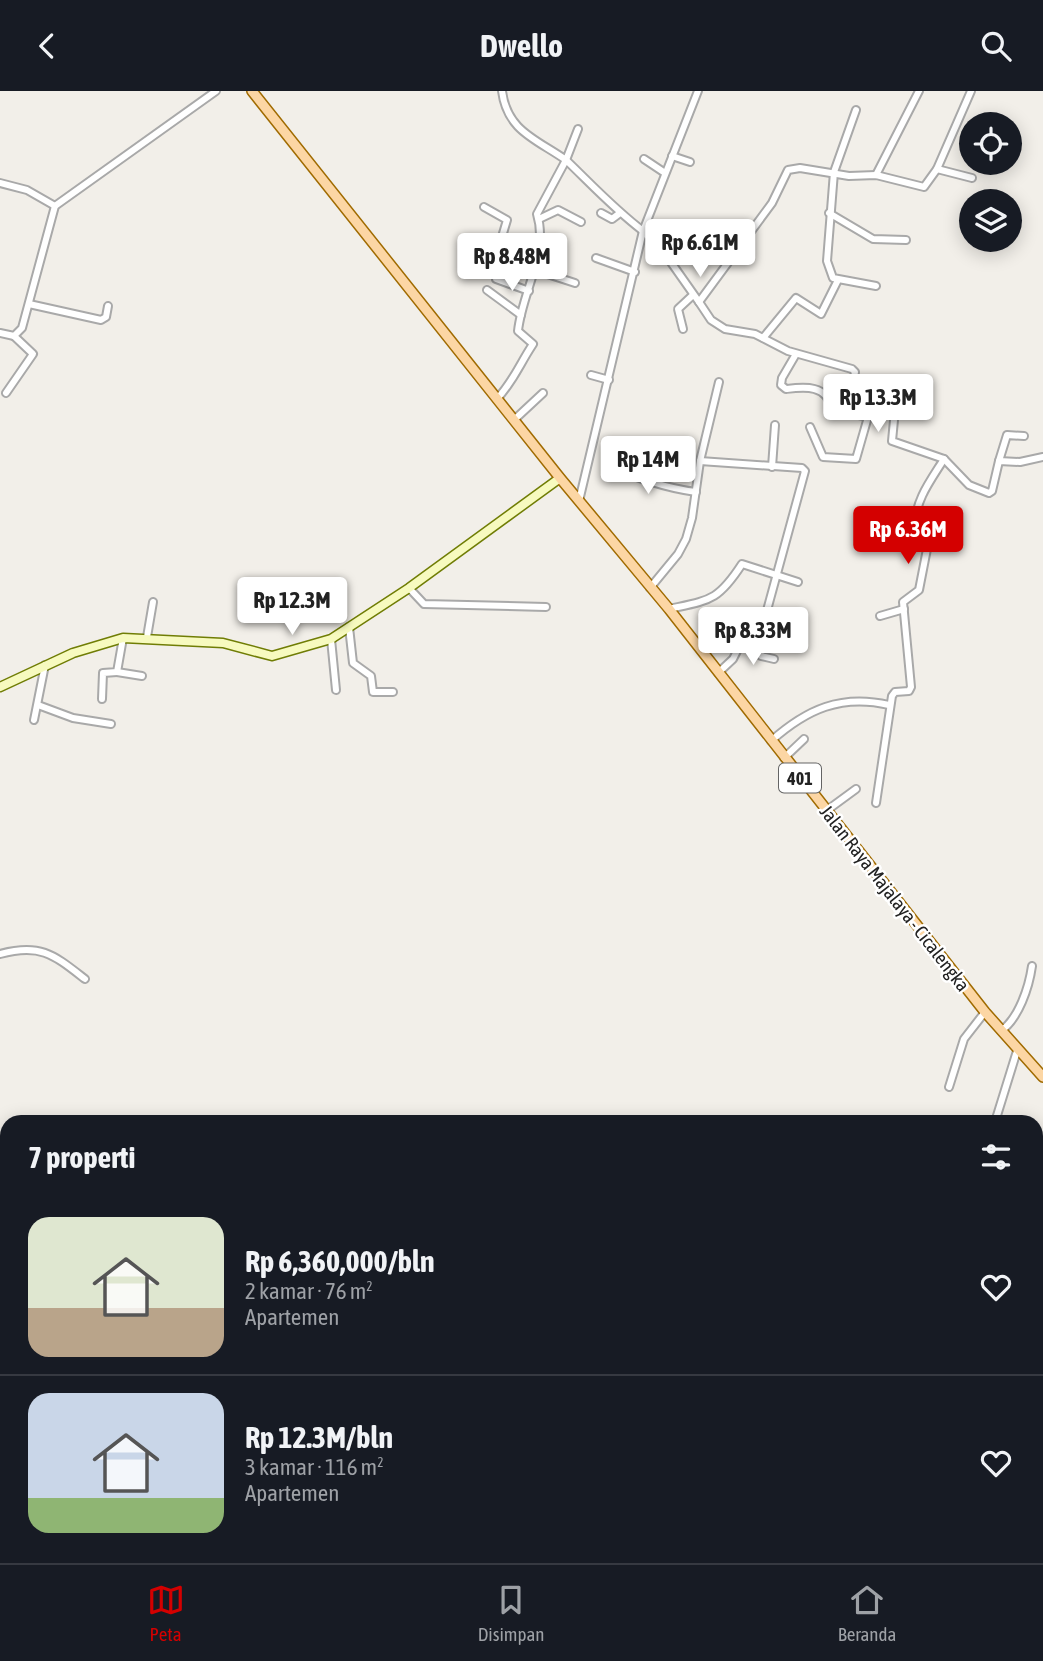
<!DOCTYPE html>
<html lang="id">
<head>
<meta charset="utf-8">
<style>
  :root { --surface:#171b24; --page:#20242c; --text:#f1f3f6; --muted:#9ea1a6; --line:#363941; --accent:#d40000 }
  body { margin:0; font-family:"Asap Condensed",sans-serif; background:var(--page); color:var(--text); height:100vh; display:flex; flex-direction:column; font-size:26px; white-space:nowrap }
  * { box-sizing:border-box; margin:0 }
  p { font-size:23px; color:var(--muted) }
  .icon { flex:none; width:38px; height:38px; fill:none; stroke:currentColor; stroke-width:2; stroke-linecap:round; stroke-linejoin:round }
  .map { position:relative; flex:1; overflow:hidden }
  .side { position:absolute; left:0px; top:1024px; width:1043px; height:450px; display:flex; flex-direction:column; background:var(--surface); border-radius:21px 21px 0 0; box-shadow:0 4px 18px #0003 }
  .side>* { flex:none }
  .tools { position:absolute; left:959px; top:21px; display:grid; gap:14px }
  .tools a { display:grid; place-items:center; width:63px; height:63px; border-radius:50%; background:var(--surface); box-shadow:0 4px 18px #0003; font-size:35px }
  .price { position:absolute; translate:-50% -60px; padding:0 16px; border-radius:7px; background:#fff; color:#222; font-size:23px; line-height:46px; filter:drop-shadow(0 2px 4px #0008) }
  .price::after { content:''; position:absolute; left:50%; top:42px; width:21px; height:16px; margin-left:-10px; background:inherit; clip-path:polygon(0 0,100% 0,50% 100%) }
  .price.active { background:var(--accent); color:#fff }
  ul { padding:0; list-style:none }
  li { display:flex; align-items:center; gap:21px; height:175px; padding:0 28px }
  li+li { border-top:2px solid var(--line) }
  li span { display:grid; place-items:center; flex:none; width:196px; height:140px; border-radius:21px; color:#555 }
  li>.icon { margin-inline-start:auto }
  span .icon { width:84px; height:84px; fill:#fffc; stroke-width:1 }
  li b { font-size:30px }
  h2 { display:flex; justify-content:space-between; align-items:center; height:84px; padding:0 28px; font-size:30px }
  header { display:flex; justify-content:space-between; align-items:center; height:91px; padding:0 28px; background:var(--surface); font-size:32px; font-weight:700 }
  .tab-bar { display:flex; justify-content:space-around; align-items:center; height:98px; border-top:2px solid var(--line); background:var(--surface); font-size:19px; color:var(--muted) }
  .tab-bar a { display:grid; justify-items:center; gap:4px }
  .tab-bar .active { color:var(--accent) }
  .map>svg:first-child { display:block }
</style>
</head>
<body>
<header><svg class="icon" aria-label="back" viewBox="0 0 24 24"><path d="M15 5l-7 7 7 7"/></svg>Dwello<svg class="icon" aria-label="search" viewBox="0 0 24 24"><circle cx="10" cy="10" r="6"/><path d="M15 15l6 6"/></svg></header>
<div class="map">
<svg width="1043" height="1472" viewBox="0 0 1043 1472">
  <rect width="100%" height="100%" fill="#f2efe9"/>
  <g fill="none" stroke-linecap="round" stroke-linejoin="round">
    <g stroke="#a9a9a9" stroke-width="10">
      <g id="street">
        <path d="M502 0C507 40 536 48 566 69L578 38"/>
        <polyline points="856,19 834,81 827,170 833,187 876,195"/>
        <polyline points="672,65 690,71"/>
        <polyline points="644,68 665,82"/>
        <polyline points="937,78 972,87"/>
        <polyline points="876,84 919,0"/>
        <polyline points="0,92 27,99 55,115"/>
        <polyline points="484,116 507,129 498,159 496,188 529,200"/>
        <polyline points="601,122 612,128 620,122"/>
        <polyline points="829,122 873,148 906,149"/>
        <polyline points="539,128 558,119 581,131"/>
        <polyline points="596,167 635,181"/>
        <polyline points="535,179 575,192"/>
        <polyline points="487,199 521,224"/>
        <polyline points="699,211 711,229 725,238 755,243 788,260 852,278 855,281 853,291"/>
        <polyline points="29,213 101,229 106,226 108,215"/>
        <polyline points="683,238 678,218 693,204"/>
        <polyline points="0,242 14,245 22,237 55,115 216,0"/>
        <polyline points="763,247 796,207 821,223 838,189"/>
        <path d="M796 263 782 287 781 294 786 298C804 296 827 293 832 318L868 326 856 368 823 366 810 336"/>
        <polyline points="591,284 609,289"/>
        <polyline points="6,302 33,263 14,245"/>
        <path d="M497 308C515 288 519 274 533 253L518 240C522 201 549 162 537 123L566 69C592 94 614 118 643 140L698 0"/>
        <polyline points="514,329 543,302"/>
        <polyline points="894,329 892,350 944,368 969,394 989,402 992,400 999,370 1020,371 1043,366"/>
        <polyline points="700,370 802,377 805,380 766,523 760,559 739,556 733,568 718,582"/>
        <polyline points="999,370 1007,344 1024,345"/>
        <path d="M608 375C638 387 665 397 696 401"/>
        <polyline points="772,376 775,334"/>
        <polyline points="579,410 643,140 668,167 699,211 772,112 788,79 800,77 849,85 876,84 924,96 937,78 971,0"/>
        <polyline points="409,497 424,513 546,516"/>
        <polyline points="650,497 678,463 686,448 692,427 700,370 719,291"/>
        <path d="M669 518C710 509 718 510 742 473L798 491"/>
        <polyline points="880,525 904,518"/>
        <polyline points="349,536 353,572 371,585 373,601 393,601"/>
        <polyline points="147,546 153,511"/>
        <polyline points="331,548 336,599"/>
        <polyline points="739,556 746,538"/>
        <polyline points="760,559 761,565 774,568"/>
        <polyline points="117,581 142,585"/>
        <polyline points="102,608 103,582 117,581 123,547"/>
        <polyline points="38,614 73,627 111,633"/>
        <polyline points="34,629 45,574"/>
        <path d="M771 650C807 618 841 603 889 614"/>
        <polyline points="784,667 804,648"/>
        <path d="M876 712 892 605 895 601 909 600 911 596 903 511 919 499 927 458 923 444 915 435C915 409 931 389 944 368"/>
        <polyline points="826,720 856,698"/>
        <path d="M0 863C41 852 54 864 85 888"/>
        <path d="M1001 940C1019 927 1029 896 1032 875"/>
        <polyline points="949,996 964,948 985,921"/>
        <polyline points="995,1031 1017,960"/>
        <polyline points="500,1472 504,1466"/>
        <polyline points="860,1472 860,1466"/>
      </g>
    </g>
    <g stroke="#707d05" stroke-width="11">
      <polyline id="secondary" points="0,596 73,562 123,547 223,552 272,565 331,548 409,497 560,387"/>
    </g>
    <g stroke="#a06b00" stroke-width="12">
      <polyline id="primary" points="252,0 560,387 669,518 985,921 1043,986"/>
    </g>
    <use href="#street" stroke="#fff" stroke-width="6"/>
    <use href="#secondary" stroke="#f7fabf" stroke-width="8"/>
    <use href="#primary" stroke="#fcd6a4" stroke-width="9"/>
  </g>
  <g text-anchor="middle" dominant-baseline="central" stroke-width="5" stroke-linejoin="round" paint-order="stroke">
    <rect fill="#fff" stroke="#646464" stroke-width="2" x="779" y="672.5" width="42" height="29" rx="5"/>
    <g font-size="18" font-weight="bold" fill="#222">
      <text x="800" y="687">401</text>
    </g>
    <g font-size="19" fill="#222" stroke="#fff">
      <text transform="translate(895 807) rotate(52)">Jalan Raya Majalaya - Cicalengka</text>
    </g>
  </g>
</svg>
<div class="tools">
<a><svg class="icon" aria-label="locate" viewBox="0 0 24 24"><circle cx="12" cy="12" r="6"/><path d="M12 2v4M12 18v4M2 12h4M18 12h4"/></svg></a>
<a><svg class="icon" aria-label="layers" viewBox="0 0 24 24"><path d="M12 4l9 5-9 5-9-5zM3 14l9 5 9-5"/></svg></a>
</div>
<b class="price" style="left:700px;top:188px">Rp 6.61M</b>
<b class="price" style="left:512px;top:202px">Rp 8.48M</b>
<b class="price" style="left:878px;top:343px">Rp 13.3M</b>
<b class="price" style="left:648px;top:405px">Rp 14M</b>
<b class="price active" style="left:908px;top:475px">Rp 6.36M</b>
<b class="price" style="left:292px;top:546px">Rp 12.3M</b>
<b class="price" style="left:753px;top:576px">Rp 8.33M</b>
<section class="side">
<h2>7 properti<svg class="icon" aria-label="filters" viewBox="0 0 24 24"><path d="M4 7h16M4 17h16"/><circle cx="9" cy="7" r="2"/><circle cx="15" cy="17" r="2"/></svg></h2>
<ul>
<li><span style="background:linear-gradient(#dfe7d0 65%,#b9a48a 0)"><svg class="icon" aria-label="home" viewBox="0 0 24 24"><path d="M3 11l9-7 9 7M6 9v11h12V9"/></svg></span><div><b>Rp 6,360,000/bln</b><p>2 kamar · 76 m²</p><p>Apartemen</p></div><svg class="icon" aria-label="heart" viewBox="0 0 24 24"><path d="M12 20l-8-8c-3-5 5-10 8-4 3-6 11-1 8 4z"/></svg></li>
<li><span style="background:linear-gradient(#c9d6e8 75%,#8fb573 0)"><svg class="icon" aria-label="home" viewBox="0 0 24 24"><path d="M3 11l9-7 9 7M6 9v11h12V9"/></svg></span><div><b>Rp 12.3M/bln</b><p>3 kamar · 116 m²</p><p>Apartemen</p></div><svg class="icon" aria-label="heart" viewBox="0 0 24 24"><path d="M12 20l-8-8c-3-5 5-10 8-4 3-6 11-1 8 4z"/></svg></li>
</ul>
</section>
</div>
<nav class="tab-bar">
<a class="active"><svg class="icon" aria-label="map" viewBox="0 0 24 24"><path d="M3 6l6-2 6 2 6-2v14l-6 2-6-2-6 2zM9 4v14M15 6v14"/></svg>Peta</a>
<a><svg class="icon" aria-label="saved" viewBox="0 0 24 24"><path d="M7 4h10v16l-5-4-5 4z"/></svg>Disimpan</a>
<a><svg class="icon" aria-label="home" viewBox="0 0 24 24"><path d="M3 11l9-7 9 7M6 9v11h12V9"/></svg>Beranda</a>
</nav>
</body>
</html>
